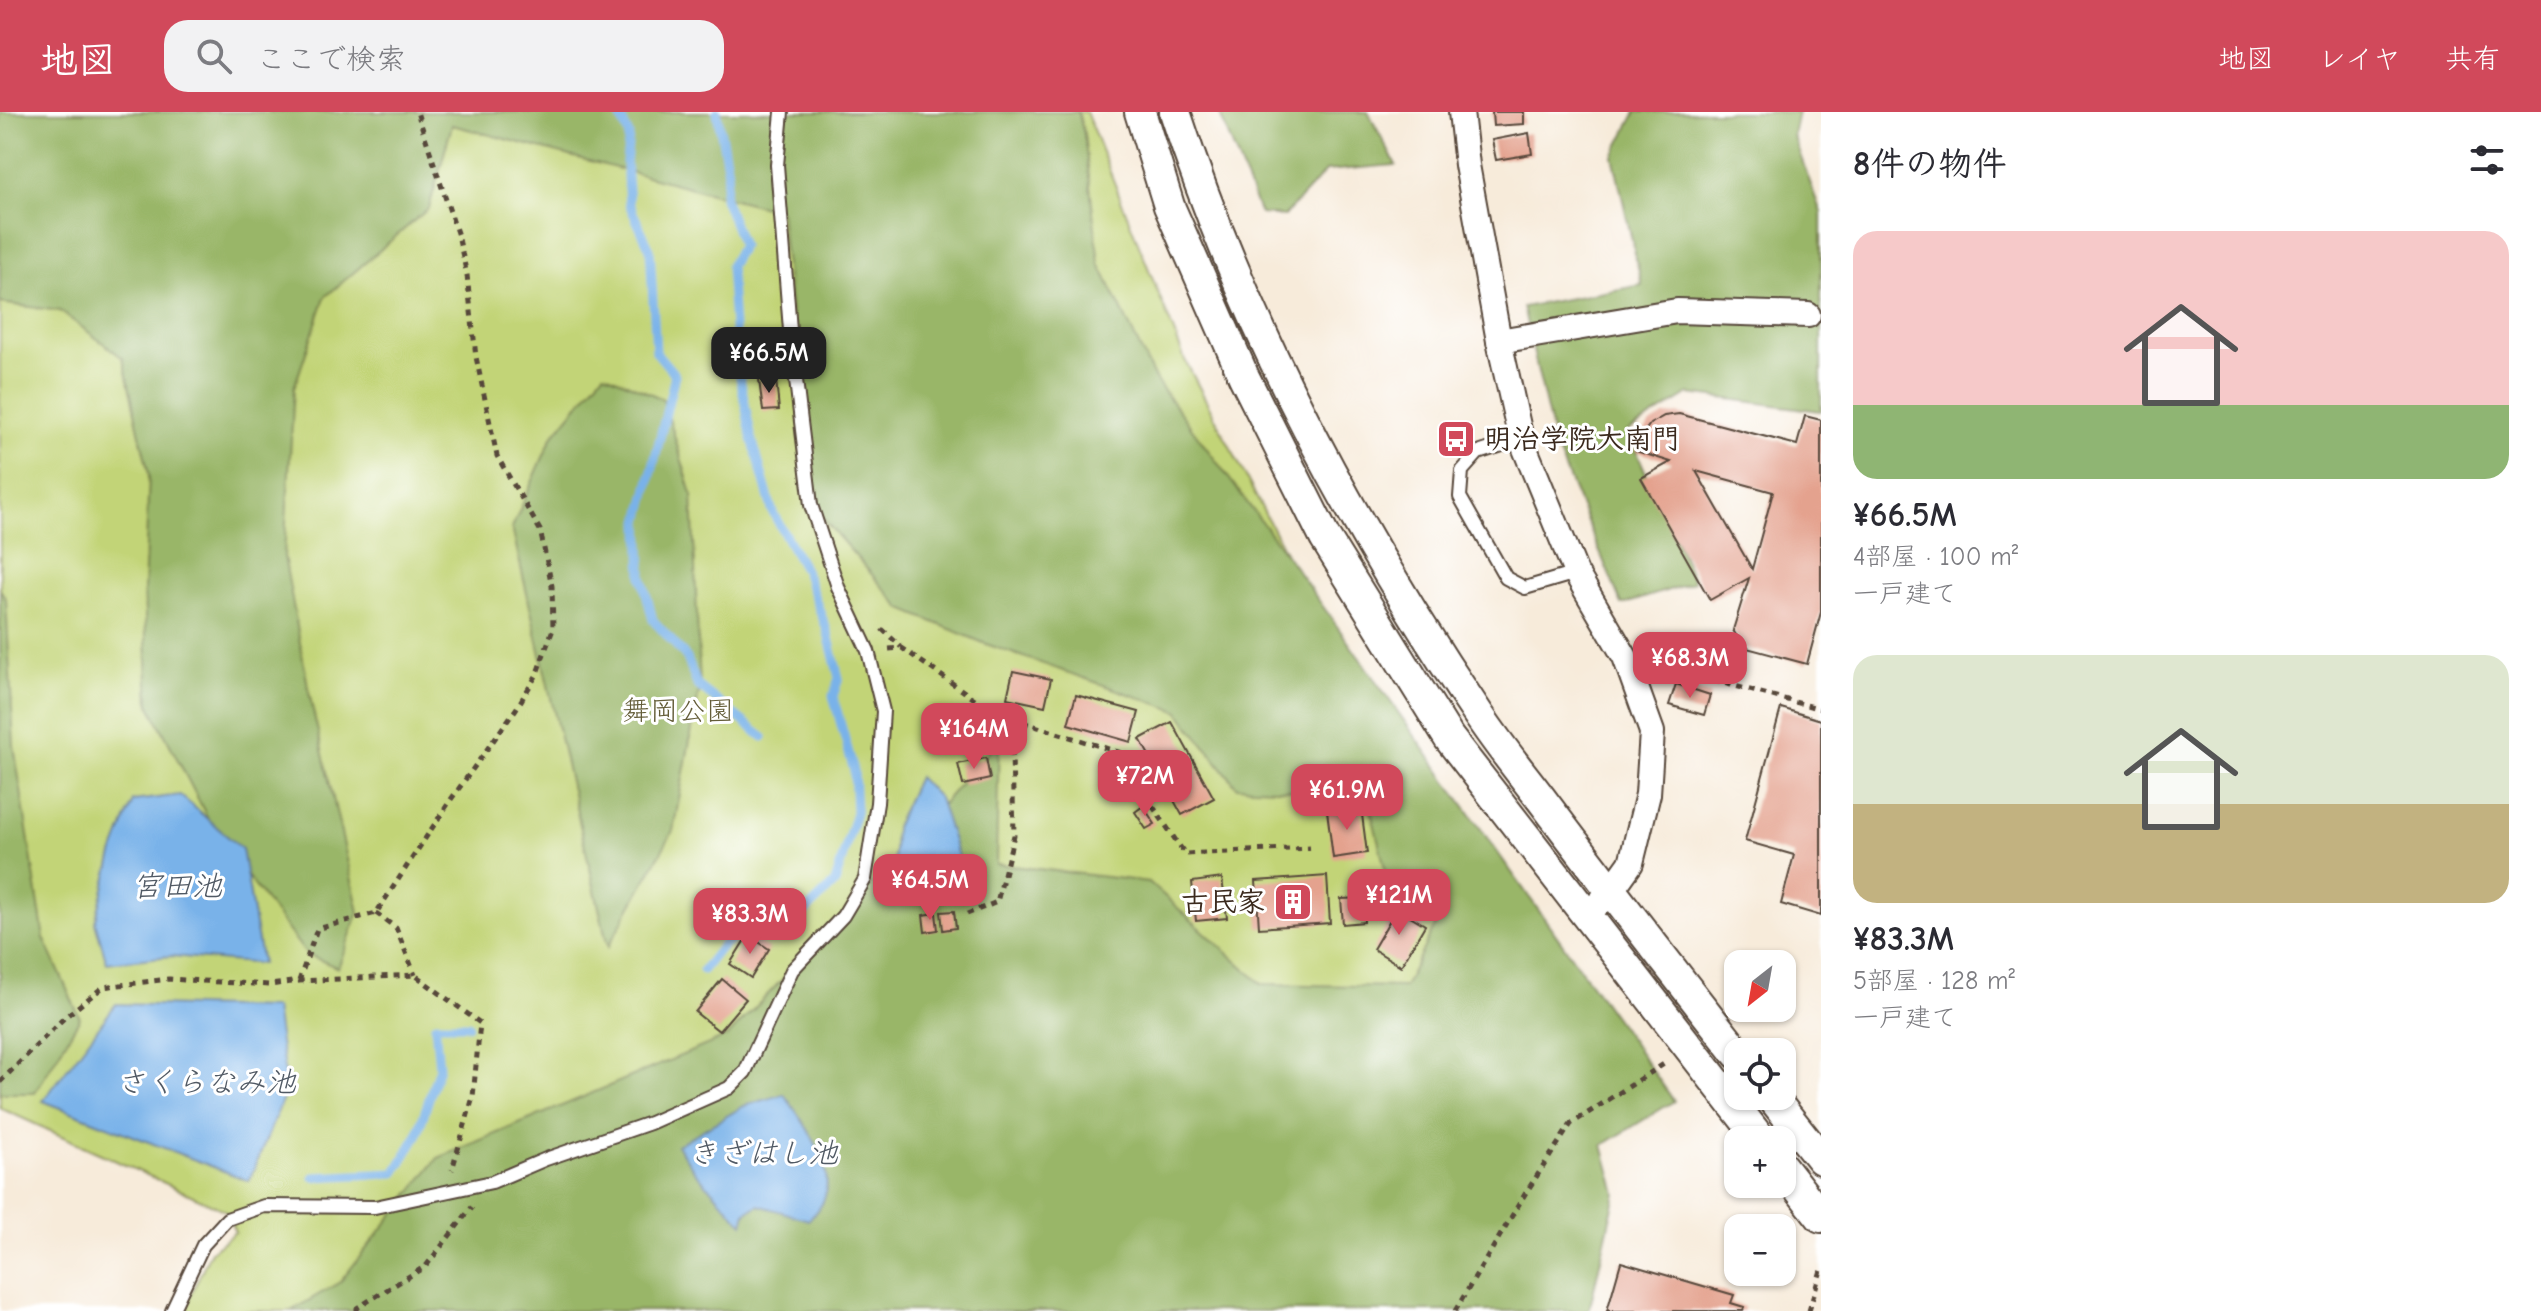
<!DOCTYPE html>
<html lang="ja">
<head>
<meta charset="utf-8">
<style>
  :root { --surface:#fff; --page:#f2f2f3; --text:#2b2b33; --muted:#7c7c81; --accent:#d1495b }
  body { margin:0; font-family:"Comic Neue","Klee One",sans-serif; background:var(--page); color:var(--text); height:100vh; display:flex; flex-direction:column; font-size:30px; white-space:nowrap }
  * { box-sizing:border-box; margin:0 }
  p { font-size:26px; color:var(--muted) }
  .icon { flex:none; width:44px; height:44px; fill:none; stroke:currentColor; stroke-width:2; stroke-linecap:round; stroke-linejoin:round }
  .map { position:relative; flex:1; overflow:hidden }
  .panel { display:flex; flex-direction:column; background:var(--surface); width:720px }
  .panel>* { flex:none }
  .needle { width:52px; rotate:211deg }
  .tools { position:absolute; left:1724px; top:838px; display:grid; gap:16px }
  .tools a { display:grid; place-items:center; width:72px; height:72px; border-radius:16px; background:var(--surface); box-shadow:0 2px 6px #0004; font-size:40px }
  .price { position:absolute; translate:-50% -68px; padding:0 18px; border-radius:16px; background:var(--accent); color:#fff; font-size:26px; line-height:52px; filter:drop-shadow(0 2px 4px #0008) }
  .price::after { content:''; position:absolute; left:50%; top:48px; width:24px; height:18px; margin-left:-12px; background:inherit; clip-path:polygon(0 0,100% 0,50% 100%) }
  .price.selected { background:#222; color:#fff }
  ul { padding:0; list-style:none }
  li { display:grid; align-content:center; gap:16px; height:424px; padding:0 32px }
  li span { display:grid; place-items:center; height:248px; border-radius:24px; color:#555 }
  li>.icon { margin-inline-start:auto }
  span .icon { width:144px; height:144px; fill:#fffc; stroke-width:1 }
  li b { font-size:34px }
  h2 { display:flex; justify-content:space-between; align-items:center; height:96px; padding:0 32px; font-size:34px }
  header { display:flex; align-items:center; gap:48px; box-sizing:border-box; height:112px; padding:0 40px; background:var(--accent); color:#fff }
  header strong { font-size:38px }
  nav { display:flex; gap:44px; margin-inline-start:auto; font-size:28px }
  .search { width:560px; height:72px; background:var(--page); display:flex; align-items:center; gap:20px; box-sizing:border-box; padding:0 28px; border-radius:24px; color:var(--muted); font-size:30px }
  main { display:flex; flex:1; min-height:0 }
  .map>svg:first-child { display:block }
</style>
</head>
<body>
<header>
<strong>地図</strong>
<div class="search"><svg class="icon" aria-label="search" viewBox="0 0 24 24"><circle cx="10" cy="10" r="6"/><path d="M15 15l6 6"/></svg>ここで検索</div>
<nav><a>地図</a><a>レイヤ</a><a>共有</a></nav>
</header>
<main>
<div class="map">
<svg width="1821" height="1199" viewBox="0 0 1821 1199">
  <rect width="100%" height="100%" fill="#fff"/>
  <filter id="ink" filterUnits="userSpaceOnUse"><feTurbulence type="fractalNoise" baseFrequency=".0125" numOctaves="2"/><feDisplacementMap in="SourceGraphic" scale="16" xChannelSelector="R" yChannelSelector="G"/><feConvolveMatrix kernelMatrix="1 2 1 2 8 2 1 2 1" color-interpolation-filters="sRGB"/></filter>
  <filter id="wash" filterUnits="userSpaceOnUse"><feTurbulence type="fractalNoise" baseFrequency=".006" numOctaves="4" result="noise"/><feDisplacementMap in="SourceGraphic" scale="32" xChannelSelector="R" yChannelSelector="G"/><feGaussianBlur stdDeviation="1.8" result="paint"/><feColorMatrix in="noise" values="0 0 0 0 0 0 0 0 0 0 0 0 0 0 0 0 0 1.4 0 .05"/><feComposite in="paint" operator="in"/></filter>
  <g filter="url(#wash)">
    <rect width="100%" height="100%" fill="#f7ebda"/>
    <polygon fill="#c2d477" stroke="#7e7f4a" stroke-width="2" points="0,0 1086,0 1185,248 1289,448 1399,632 1577,1049 1484,1199 183,1199 211,1139 235,1120 226,1099 0,996"/>
    <g fill="#99b668" stroke="#6a7043" stroke-width="2">
      <polygon points="0,0 1078,0 1084,22 1099,151 1155,267 1290,448 1674,989 1603,1033 1616,1081 1589,1199 291,1199 340,1170 438,1046 728,924 843,804 999,628 996,752 1149,770 1262,872 1404,875 1438,808 1391,781 1367,682 1237,675 1178,599 986,532 902,497 811,393 780,99 452,13 429,96 325,185 294,276 284,444 310,585 359,800 338,856 306,842 217,724 149,592 144,479 149,363 123,246 60,199 0,191"/>
      <polygon points="1219,0 1368,0 1396,53 1326,59 1284,104 1260,102"/>
      <polygon points="1636,0 1798,0 1793,23 1821,101 1821,299 1689,282 1628,320 1694,470 1622,493 1555,333 1523,195 1642,173 1613,44"/>
      <polygon points="604,261 663,287 692,382 700,575 673,719 608,835 512,416 552,325"/>
      <polygon points="0,477 6,487 14,634 44,826 80,906 35,981 0,981"/>
    </g>
    <g fill="#79b2e9" stroke="#5a6e84" stroke-width="2">
      <polygon points="918,665 939,686 958,744 951,762 928,777 893,764 895,715"/>
      <polygon points="180,683 242,737 262,852 171,844 107,851 95,810 114,739 133,689"/>
      <polygon points="116,892 275,896 287,977 249,1069 43,989"/>
      <path d="M784 982C808 1016 852 1074 808 1108L759 1093 746 1100 743 1112 695 1060 677 1033 744 994Z"/>
    </g>
    <g fill="none" stroke-linecap="round" stroke-linejoin="round">
      <g stroke="#79b2e9" stroke-width="9">
        <polyline points="618,0 629,23 626,51 629,92 650,137 656,240 675,263 640,409 642,465 653,508 687,546 697,573 763,625"/>
        <polyline points="703,858 721,835 742,818 799,806 835,771 856,700 854,659 833,584 839,566 827,518 805,459 773,401 751,323 736,245 730,154 742,133 724,86 728,60 717,0"/>
        <polyline points="314,1065 395,1061 417,1024 439,955 435,913 468,913"/>
      </g>
    </g>
    <g id="blocks">
      <g fill="#e4a28e" fill-rule="evenodd">
        <polygon points="1492,0 1524,0 1524,12 1493,14"/>
        <polygon points="1529,21 1532,42 1496,48 1492,28"/>
        <polygon points="776,267 779,298 763,299 759,268"/>
        <path d="M1679 302 1797 333 1805 304 1821 308V500L1807 552 1743 535 1733 518 1749 466 1710 488 1641 366 1671 350 1636 339 1640 326 1650 312 1664 304ZM1696 359 1773 380 1752 457Z"/>
        <polygon points="1013,559 1051,567 1045,594 1007,586"/>
        <polygon points="1676,572 1710,583 1704,603 1669,593"/>
        <polygon points="1076,583 1139,600 1131,630 1068,612"/>
        <polygon points="1781,596 1821,608 1821,804 1781,792 1794,743 1745,729"/>
        <polygon points="1172,610 1214,686 1182,703 1140,627"/>
        <polygon points="986,646 990,667 963,673 958,652"/>
        <polygon points="1143,694 1155,712 1146,717 1135,700"/>
        <polygon points="1361,695 1367,741 1333,746 1327,699"/>
        <polygon points="1327,764 1330,811 1259,816 1256,769"/>
        <polygon points="1222,766 1227,806 1196,809 1192,770"/>
        <polygon points="1362,786 1364,810 1343,812 1341,787"/>
        <polygon points="1397,796 1425,813 1401,854 1373,837"/>
        <polygon points="954,799 956,816 943,818 941,800"/>
        <polygon points="936,801 938,818 925,820 923,803"/>
        <polygon points="748,823 769,837 751,866 730,852"/>
        <polygon points="722,867 746,887 719,919 695,900"/>
        <polygon points="1621,1150 1734,1183 1731,1191 1744,1195 1743,1199 1607,1199"/>
      </g>
    </g>
  </g>
  <g filter="url(#ink)">
    <use href="#blocks" fill-opacity="0" stroke="#57473a" stroke-width="2"/>
    <g fill="none" stroke-linecap="round" stroke-linejoin="round">
      <g stroke="#57473a" stroke-width="16">
        <g id="service">
          <polyline points="1521,327 1478,341 1462,359 1460,385 1506,466 1525,476 1576,461"/>
          <polyline points="172,1199 203,1133 227,1107 264,1094 375,1095 492,1070 546,1047 650,1011 729,976 745,960 792,858 843,804 865,767 877,691 883,599 868,539 838,475 811,393 790,218 777,53 782,0"/>
        </g>
      </g>
      <g stroke="#57473a" stroke-width="28">
        <g id="minor">
          <polyline points="1461,0 1467,53 1499,229 1521,327 1576,461 1625,545 1652,620 1648,682 1631,751 1611,779 1586,804"/>
          <polyline points="1499,229 1677,199 1808,203"/>
        </g>
      </g>
      <g stroke="#57473a" stroke-width="34">
        <g id="tertiary">
          <polyline points="1140,0 1169,94 1244,265 1325,426 1449,626 1761,1028"/>
          <path d="M1175 0C1245 216 1353 417 1480 605 1500 635 1523 663 1545 692 1608 776 1673 859 1738 942"/>
          <polyline points="1771,984 1821,1047"/>
          <polyline points="1782,1055 1821,1105"/>
        </g>
      </g>
      <g stroke="#57473a" stroke-width="5" stroke-dasharray="6 6" stroke-linecap="butt">
        <polyline points="882,517 901,535"/>
        <polyline points="889,537 902,536 996,602 1128,643 1131,662 1185,742 1310,736"/>
        <polyline points="1656,553 1821,597"/>
        <polyline points="376,801 396,816 415,863"/>
        <polyline points="967,802 997,790 1014,723 1012,641 1021,610"/>
        <polyline points="299,869 317,817 376,801 452,686 516,597 536,564 553,517 552,474 540,418 497,344 476,245 467,163 459,127 417,0"/>
        <polyline points="0,970 65,905 103,875 169,867 270,873 299,869 415,863 480,911 473,985 452,1058"/>
        <polyline points="357,1199 357,1196 426,1154 472,1095"/>
        <polyline points="1455,1199 1525,1082 1571,1012 1667,950"/>
        <polyline points="1809,1199 1821,1158"/>
      </g>
      <use href="#service" stroke="#fff" stroke-width="12"/>
      <use href="#minor" stroke="#fff" stroke-width="24"/>
      <use href="#tertiary" stroke="#fff" stroke-width="30"/>
    </g>
  </g>
  <defs>
    <g id="bus-square" transform="scale(2)"><rect x="-9" y="-9" width="18" height="18" rx="4" fill="#d1495b" stroke="#fff"/><path d="M-5-6H5V4H4V6H2V4H-2V6H-4V4H-5ZM-3.5-4V0h7V-4ZM-3.5 1.2v1.5H-2V1.2ZM2 1.2v1.5H3.5V1.2Z" fill="#fff"/></g>
    <g id="building-square" transform="scale(2)"><rect x="-9" y="-9" width="18" height="18" rx="4" fill="#d1495b" stroke="#fff"/><path d="M-4-6H4V6H1V3H-1V6H-4ZM-2.5-4.3h1.7v1.8h-1.7ZM.8-4.3h1.7v1.8H.8ZM-2.5-1h1.7V.8h-1.7ZM.8-1h1.7V.8H.8Z" fill="#fff"/></g>
  </defs>
  <g fill-rule="evenodd">
    <use href="#bus-square" x="1456" y="327"/>
    <use href="#building-square" x="1293" y="790"/>
  </g>
  <g text-anchor="middle" dominant-baseline="central" stroke-width="6" stroke-linejoin="round" paint-order="stroke">
    <g font-size="28" font-weight="bold" fill="#3b2a1e" stroke="#fff" text-anchor="start">
      <text x="1484" y="327">明治学院大南門</text>
      <text x="1265" y="790" text-anchor="end">古民家</text>
    </g>
    <g font-size="28" fill="#645d39" stroke="#fff">
      <text x="678" y="599">舞岡公園</text>
    </g>
    <g font-size="30" font-style="italic" fill="#515a65" stroke="#fff">
      <text x="177" y="774">宮田池</text>
      <text x="206" y="970">さくらなみ池</text>
      <text x="763" y="1041">きざはし池</text>
    </g>
  </g>
</svg>
<div class="tools">
<a><svg class="needle" viewBox="-14 -14 28 28"><path d="M0-13l5 13h-10z" fill="#e53935"/><path d="M0 13l5-13h-10z" fill="#7c7c81"/></svg></a>
<a><svg class="icon" aria-label="locate" viewBox="0 0 24 24"><circle cx="12" cy="12" r="6"/><path d="M12 2v4M12 18v4M2 12h4M18 12h4"/></svg></a>
<a>+</a>
<a>−</a>
</div>
<b class="price selected" style="left:769px;top:283px">¥66.5M</b>
<b class="price" style="left:1690px;top:588px">¥68.3M</b>
<b class="price" style="left:974px;top:659px">¥164M</b>
<b class="price" style="left:1145px;top:706px">¥72M</b>
<b class="price" style="left:1347px;top:720px">¥61.9M</b>
<b class="price" style="left:930px;top:810px">¥64.5M</b>
<b class="price" style="left:1399px;top:825px">¥121M</b>
<b class="price" style="left:750px;top:844px">¥83.3M</b>
</div>
<section class="panel">
<h2>8件の物件<svg class="icon" aria-label="filters" viewBox="0 0 24 24"><path d="M4 7h16M4 17h16"/><circle cx="9" cy="7" r="2"/><circle cx="15" cy="17" r="2"/></svg></h2>
<ul>
<li><span style="background:linear-gradient(#f6c9c9 70%,#8fb573 0)"><svg class="icon" aria-label="home" viewBox="0 0 24 24"><path d="M3 11l9-7 9 7M6 9v11h12V9"/></svg></span><div><b>¥66.5M</b><p>4部屋 · 100 m²</p><p>一戸建て</p></div></li>
<li><span style="background:linear-gradient(#dfe7d0 60%,#c2b280 0)"><svg class="icon" aria-label="home" viewBox="0 0 24 24"><path d="M3 11l9-7 9 7M6 9v11h12V9"/></svg></span><div><b>¥83.3M</b><p>5部屋 · 128 m²</p><p>一戸建て</p></div></li>
</ul>
</section>
</main>
</body>
</html>
